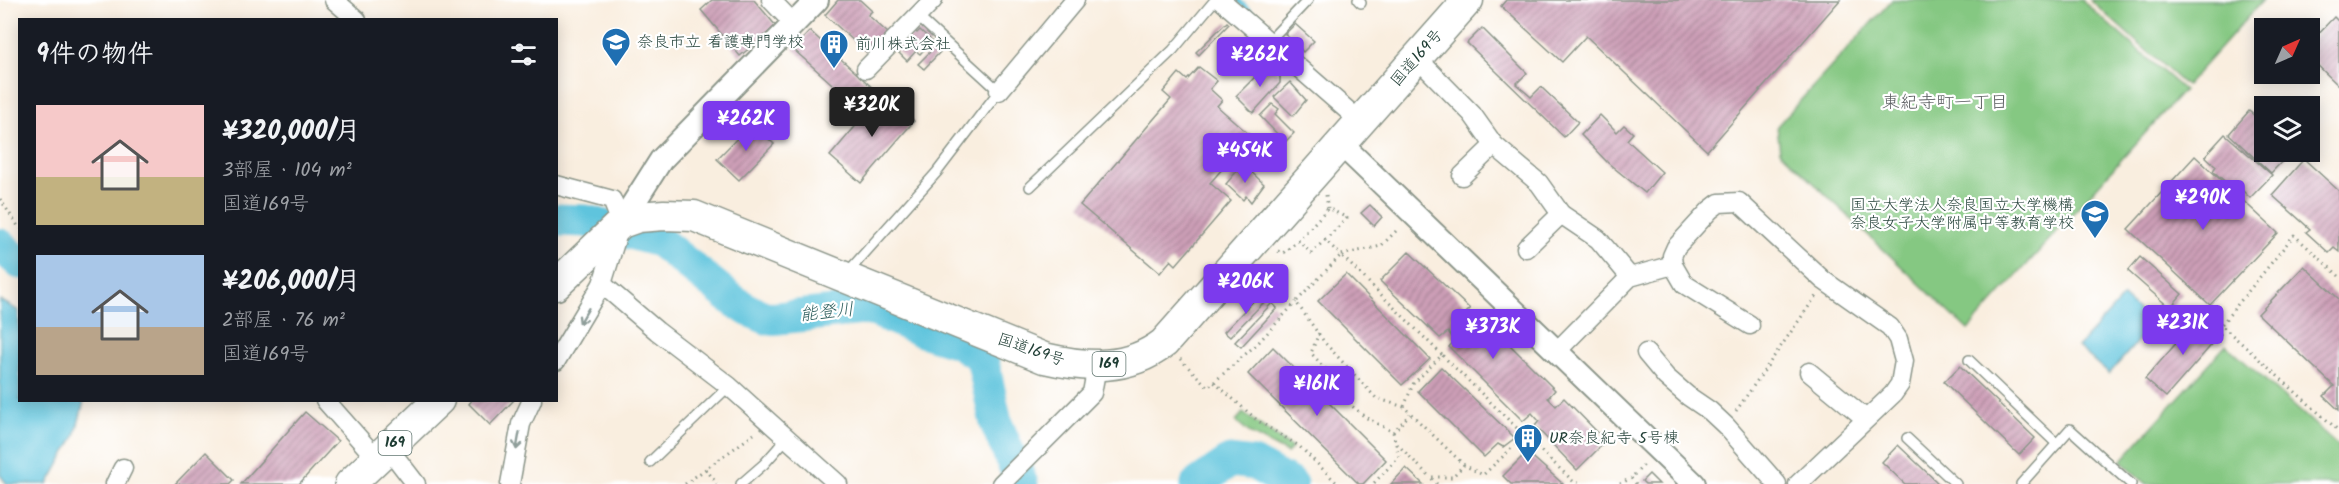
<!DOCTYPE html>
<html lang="ja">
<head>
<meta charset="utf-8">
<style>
  :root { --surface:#171b24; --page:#20242c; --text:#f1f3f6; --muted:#9ea1a6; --accent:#7c3aed }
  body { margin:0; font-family:Kalam,"Klee One",sans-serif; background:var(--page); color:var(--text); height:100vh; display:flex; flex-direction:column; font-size:22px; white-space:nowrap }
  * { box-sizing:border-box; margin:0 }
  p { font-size:20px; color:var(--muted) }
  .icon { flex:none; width:33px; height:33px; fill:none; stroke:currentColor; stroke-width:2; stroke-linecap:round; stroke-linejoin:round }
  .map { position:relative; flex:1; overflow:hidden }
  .drawer { position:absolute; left:18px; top:18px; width:540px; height:384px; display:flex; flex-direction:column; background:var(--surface); border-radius:0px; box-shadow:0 3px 15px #0003 }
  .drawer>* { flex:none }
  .needle { width:39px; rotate:45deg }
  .controls { position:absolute; left:2254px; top:18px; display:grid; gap:12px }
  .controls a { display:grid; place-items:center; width:66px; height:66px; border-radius:0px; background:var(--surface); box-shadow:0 3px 15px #0003; font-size:30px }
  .price { position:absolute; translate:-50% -51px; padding:0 14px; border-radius:6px; background:var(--accent); color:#fff; font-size:20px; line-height:39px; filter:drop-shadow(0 2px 3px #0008) }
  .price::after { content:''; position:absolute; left:50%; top:36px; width:18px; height:14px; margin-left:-9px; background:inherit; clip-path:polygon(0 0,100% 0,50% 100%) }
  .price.current { background:#222; color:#fff }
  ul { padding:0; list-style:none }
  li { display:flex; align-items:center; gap:18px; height:150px; padding:0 18px }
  li span { display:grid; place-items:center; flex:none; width:168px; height:120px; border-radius:0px; color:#555 }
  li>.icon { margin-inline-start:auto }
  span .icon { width:72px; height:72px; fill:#fffc; stroke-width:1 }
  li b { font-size:26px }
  h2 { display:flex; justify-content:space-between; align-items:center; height:72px; padding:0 18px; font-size:26px }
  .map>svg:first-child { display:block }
</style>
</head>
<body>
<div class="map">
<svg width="2339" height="484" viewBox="0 0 2339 484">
  <defs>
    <pattern id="park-tufts" width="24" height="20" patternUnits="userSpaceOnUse" patternTransform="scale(1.5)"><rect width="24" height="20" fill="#85c882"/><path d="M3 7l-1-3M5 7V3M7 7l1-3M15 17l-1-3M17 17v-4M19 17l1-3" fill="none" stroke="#6ca46b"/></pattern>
    <pattern id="building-hatch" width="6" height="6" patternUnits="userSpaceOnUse" patternTransform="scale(1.5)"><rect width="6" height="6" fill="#cd9fb7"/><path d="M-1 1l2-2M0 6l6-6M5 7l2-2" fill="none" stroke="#a68396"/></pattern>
  </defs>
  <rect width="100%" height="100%" fill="#fff"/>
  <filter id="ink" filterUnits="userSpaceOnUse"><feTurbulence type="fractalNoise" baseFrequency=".0167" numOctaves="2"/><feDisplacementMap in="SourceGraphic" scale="12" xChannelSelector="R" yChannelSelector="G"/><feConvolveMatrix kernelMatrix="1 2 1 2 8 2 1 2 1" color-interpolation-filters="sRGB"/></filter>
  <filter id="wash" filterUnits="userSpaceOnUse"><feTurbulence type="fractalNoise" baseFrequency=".008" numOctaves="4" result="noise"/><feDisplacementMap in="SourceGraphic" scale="24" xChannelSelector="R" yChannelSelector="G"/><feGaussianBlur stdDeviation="1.35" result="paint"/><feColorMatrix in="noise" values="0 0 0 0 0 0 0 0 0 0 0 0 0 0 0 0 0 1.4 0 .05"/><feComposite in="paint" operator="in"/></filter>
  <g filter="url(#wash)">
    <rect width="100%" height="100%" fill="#f9eedf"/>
    <g fill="#85c882" stroke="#52825b" stroke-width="1.5">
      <polygon points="1892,0 2081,0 2184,90 1968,330 1780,151 1777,126"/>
      <polygon points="2090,0 2263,0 2186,86"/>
      <polygon points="2226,345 2339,446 2339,484 2146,484 2121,461"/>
    </g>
    <polygon fill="url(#park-tufts)" stroke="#52825b" stroke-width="1.5" points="1243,413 1292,448 1287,453 1251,434 1236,421"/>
    <g fill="#5fc4dd" stroke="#3f8088" stroke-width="1.5">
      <polygon points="2123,297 2153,324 2109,374 2078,347"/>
      <polygon points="0,300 19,311 20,400 84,401 75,436 48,484 7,484 0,475"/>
    </g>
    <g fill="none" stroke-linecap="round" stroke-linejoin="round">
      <polyline stroke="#5fc4dd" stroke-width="5" points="1238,0 1265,26 1335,87"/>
      <g stroke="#5fc4dd" stroke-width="33">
        <polyline points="556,220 586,221 659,241 730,298 748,310 769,319 863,309 876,311 925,332 958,342 982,357 996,423 1022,484"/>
        <polyline points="0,245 20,263"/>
        <polyline points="1197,484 1230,461 1254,464 1291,484"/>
      </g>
    </g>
    <g id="blocks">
      <g fill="url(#building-hatch)">
        <polygon points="712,0 754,0 776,26 740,56 701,10"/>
        <polygon points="838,0 860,0 872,11 868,15 888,33 877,45 875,43 866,52 825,15"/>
        <polygon points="1506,0 1840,0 1707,151 1586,36 1562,62 1501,6"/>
        <polygon points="2334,17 2339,22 2339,86 2310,58 2310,42"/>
        <polygon points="1227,22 1229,24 1199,55 1196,52"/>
        <polygon points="1295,24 1314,41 1303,52 1285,34"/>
        <polygon points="1482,28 1527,73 1516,84 1531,97 1541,87 1578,122 1564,137 1467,43"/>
        <polygon points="920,30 932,41 920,54 916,51 907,61 896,50 915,31 917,33"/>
        <polygon points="810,31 875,90 867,100 857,92 850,100 793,49"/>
        <polygon points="937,45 942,50 924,69 918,64"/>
        <polygon points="1255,48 1265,56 1250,72 1241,63"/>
        <polygon points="1269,63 1280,75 1280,83 1253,113 1236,96"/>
        <polygon points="1199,67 1217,81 1210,89 1222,100 1217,106 1251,136 1210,183 1231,201 1176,265 1171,260 1160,273 1080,205 1171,99 1163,92 1179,73 1187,80"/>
        <polygon points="1290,82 1306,100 1293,116 1274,97"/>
        <polygon points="883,94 914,121 861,183 830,156"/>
        <polygon points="1272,104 1279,109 1275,114 1294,133 1285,142 1260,116"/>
        <polygon points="2249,111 2265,125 2265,152 2291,152 2271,173 2229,134"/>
        <polygon points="1600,115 1617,132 1624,125 1633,133 1627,140 1662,172 1645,193 1608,163 1581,135"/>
        <polygon points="752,123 774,144 739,180 717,159"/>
        <polygon points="2225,134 2272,175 2250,198 2240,188 2236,191 2213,171 2216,166 2205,156"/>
        <polygon points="2195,156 2278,233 2210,305 2128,229"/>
        <polygon points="2304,159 2339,191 2339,252 2334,248 2329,253 2306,232 2310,229 2272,195"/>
        <polygon points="1243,164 1264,184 1251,202 1246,196 1243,200 1226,184"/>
        <polygon points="1370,205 1382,217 1374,226 1361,213"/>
        <polygon points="1409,252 1470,309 1463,316 1471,324 1480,315 1555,390 1548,398 1556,406 1564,398 1606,441 1577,470 1535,426 1539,421 1532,413 1523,421 1449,347 1455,340 1448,332 1440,338 1380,281"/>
        <polygon points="2140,257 2182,294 2170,308 2128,271"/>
        <polygon points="2304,266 2339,299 2339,410 2324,396 2334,386 2258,314"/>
        <polygon points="1346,274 1430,359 1402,385 1318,301"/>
        <polygon points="1260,294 1267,299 1230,337 1224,332"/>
        <polygon points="1272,303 1277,308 1241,347 1235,342"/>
        <polygon points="2200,316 2221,334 2166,397 2145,379"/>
        <polygon points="1273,347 1386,460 1363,484 1359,484 1248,374"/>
        <polygon points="1960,366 2035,438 2019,455 1944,382"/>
        <polygon points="1441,367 1515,438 1503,447 1498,444 1484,457 1418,391"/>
        <polygon points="472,400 514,400 490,425 469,404"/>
        <polygon points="305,412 338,441 299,484 241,484"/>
        <polygon points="1898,445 1939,484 1905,484 1882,462"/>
        <polygon points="206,452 234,480 230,484 175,484"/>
        <polygon points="1527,452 1563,484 1511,484 1503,476"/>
        <polygon points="1406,468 1423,484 1391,484"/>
        <polygon points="1649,474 1659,484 1645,484 1642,481"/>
      </g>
    </g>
  </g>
  <g filter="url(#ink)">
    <use href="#blocks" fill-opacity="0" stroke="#8c968a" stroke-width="1.5"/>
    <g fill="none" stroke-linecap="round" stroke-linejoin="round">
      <g stroke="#8c968a" stroke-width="12">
        <g id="service">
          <polyline points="1358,0 1361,3"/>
          <polyline points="1269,41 1308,0"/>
          <polyline points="1030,187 1173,50 1215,0"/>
          <polyline points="847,273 937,172 999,91 917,16"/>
          <polyline points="1969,360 2057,444"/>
          <polyline points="1907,438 1956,484"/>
          <polyline points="650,462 729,386"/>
          <polyline points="741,484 764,464 787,438"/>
          <polyline points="2021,484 2070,429 2131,484"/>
        </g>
      </g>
      <g stroke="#8c968a" stroke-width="21">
        <g id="minor">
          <polyline points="334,0 357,20"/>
          <polyline points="771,0 795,25"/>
          <polyline points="1221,0 1361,122"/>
          <polyline points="1417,58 1472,114 1494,145 1539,183 1561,214 1598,239 1630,277"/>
          <polyline points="866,69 933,0"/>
          <polyline points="999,91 1075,0"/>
          <polyline points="1462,176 1494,145"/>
          <polyline points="556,185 612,200 621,223 602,284 556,361"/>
          <polyline points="1526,248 1561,214"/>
          <polyline points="1673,265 1684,284 1750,325"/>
          <polyline points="602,284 657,331 729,386 838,484"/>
          <polyline points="1556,352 1630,277 1673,265 1672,256 1676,247 1710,210 1719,203 1739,202 1823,280 1890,327 1898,339 1904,361 1900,384 1893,394 1798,484"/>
          <polyline points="1646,353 1666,377 1688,396 1710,411 1726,426 1777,484"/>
          <polyline points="1809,372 1866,419"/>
          <polyline points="325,400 377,459"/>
          <polyline points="389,449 416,484"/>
          <polyline points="115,484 123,468"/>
          <polyline points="510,484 521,424 532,400"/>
          <polyline points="1001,484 1092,393 1097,366"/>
        </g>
      </g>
      <g stroke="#8c968a" stroke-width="26">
        <g id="tertiary">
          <polyline points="1341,144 1694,484"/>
          <polyline points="621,223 661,160 817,0"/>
        </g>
      </g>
      <g stroke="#8c968a" stroke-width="33">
        <g id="trunk">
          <path d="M556 285 621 223 638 217 664 215 694 216 1044 358C1087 368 1128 371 1164 343L1468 0"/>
          <polyline points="350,484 439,400"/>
        </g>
      </g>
      <g stroke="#8c968a" stroke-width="3" stroke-dasharray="1.5 4.5" stroke-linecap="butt">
        <polyline points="1326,195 1328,208"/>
        <polyline points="0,199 20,229"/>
        <polyline points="1298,241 1328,208 1347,218 1325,240"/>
        <polyline points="1278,251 1283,253 1298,241 1311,253 1325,240 1341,255 1381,246 1399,228"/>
        <polyline points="2339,276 2294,235 2221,325 2339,431"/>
        <polyline points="1319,333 1311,353 1343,388 1352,406 1365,417 1393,432 1399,457 1373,484"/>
        <polyline points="1180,359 1208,387 1214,382 1258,421 1299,446 1338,484"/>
        <polyline points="1214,382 1258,343 1296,302"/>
        <polyline points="1404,407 1376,398 1325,343 1296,302 1341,255 1442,355"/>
        <polyline points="1736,411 1816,296"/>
        <polyline points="1393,432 1410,414"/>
        <polyline points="1397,444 1430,477"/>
        <polyline points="1464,465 1404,407 1413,384 1442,355 1525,436"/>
        <polyline points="706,469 717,484"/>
        <polyline points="685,484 754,434"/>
        <polyline points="1437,484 1430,477 1452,477 1464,465 1483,475 1525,436 1574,482 1583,484"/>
        <polyline points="1620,484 1631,478"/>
        <polyline points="1636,484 1631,478 1644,465"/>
      </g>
      <use href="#service" stroke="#fff" stroke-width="9"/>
      <use href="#minor" stroke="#fff" stroke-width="18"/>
      <use href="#tertiary" stroke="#fff" stroke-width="22"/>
      <use href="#trunk" stroke="#fff" stroke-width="30"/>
    </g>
    <defs><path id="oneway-shaft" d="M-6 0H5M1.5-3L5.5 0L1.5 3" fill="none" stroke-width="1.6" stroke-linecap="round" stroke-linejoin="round" transform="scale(1.5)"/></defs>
    <g stroke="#8f9e9a">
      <use href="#oneway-shaft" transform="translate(584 316) rotate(120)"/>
      <use href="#oneway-shaft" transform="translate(518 441) rotate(100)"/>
    </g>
  </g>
  <defs>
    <g id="school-pin" transform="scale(1.5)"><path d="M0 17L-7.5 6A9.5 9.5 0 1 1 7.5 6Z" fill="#1f6fb2" stroke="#fff"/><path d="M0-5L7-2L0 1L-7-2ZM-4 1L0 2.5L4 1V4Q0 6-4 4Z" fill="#fff"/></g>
    <g id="building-pin" transform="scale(1.5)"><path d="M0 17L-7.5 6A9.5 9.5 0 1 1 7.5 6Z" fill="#1f6fb2" stroke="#fff"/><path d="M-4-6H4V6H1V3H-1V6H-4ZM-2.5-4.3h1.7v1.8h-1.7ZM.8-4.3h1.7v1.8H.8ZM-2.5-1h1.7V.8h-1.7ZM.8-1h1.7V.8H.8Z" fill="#fff"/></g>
  </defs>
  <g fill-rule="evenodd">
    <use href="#school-pin" x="616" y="42"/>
    <use href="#building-pin" x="834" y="44"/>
    <use href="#school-pin" x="2095" y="214"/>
    <use href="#building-pin" x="1528" y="438"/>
  </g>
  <g text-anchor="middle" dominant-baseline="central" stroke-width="4.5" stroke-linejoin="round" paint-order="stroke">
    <g fill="#fff" stroke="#627771" stroke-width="1.5">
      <rect x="1092.5" y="352" width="33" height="24" rx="4.5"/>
      <rect x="378.5" y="431" width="33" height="24" rx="4.5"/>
    </g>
    <g font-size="15" font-weight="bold" fill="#1f3d34">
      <text x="1109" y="364">169</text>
      <text x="395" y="443">169</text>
    </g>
    <g font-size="16" fill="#1f3d34" stroke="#fff" text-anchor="start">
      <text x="637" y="42">奈良市立 看護専門学校</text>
      <text x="855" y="44">前川株式会社</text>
      <text x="2074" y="205" text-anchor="end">国立大学法人奈良国立大学機構<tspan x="2074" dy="18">奈良女子大学附属中等教育学校</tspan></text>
      <text x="1549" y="438">UR奈良紀寺 5号棟</text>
    </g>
    <g font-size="16" fill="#1f3d34" stroke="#fff">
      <text transform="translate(1417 58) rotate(-49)">国道169号</text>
      <text transform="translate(1031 350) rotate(19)">国道169号</text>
    </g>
    <g font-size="18" fill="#5c5f62" stroke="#fff">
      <text x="1945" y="103">東紀寺町一丁目</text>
    </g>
    <g font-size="18" font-style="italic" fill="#2f5f5e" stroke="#fff">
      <text transform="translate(827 313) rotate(-6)">能登川</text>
    </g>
  </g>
</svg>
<div class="controls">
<a><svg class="needle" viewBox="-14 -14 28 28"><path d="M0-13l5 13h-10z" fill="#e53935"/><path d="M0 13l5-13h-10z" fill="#9ea1a6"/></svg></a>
<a><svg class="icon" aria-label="layers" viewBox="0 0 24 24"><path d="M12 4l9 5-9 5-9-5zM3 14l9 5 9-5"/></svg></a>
</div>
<b class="price" style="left:1260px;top:88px">¥262K</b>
<b class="price current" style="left:872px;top:138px">¥320K</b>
<b class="price" style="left:746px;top:152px">¥262K</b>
<b class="price" style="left:1245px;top:184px">¥454K</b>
<b class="price" style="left:2203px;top:231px">¥290K</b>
<b class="price" style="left:1246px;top:315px">¥206K</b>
<b class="price" style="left:2183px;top:356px">¥231K</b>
<b class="price" style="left:1493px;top:360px">¥373K</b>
<b class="price" style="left:1317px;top:417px">¥161K</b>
<section class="drawer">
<h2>9件の物件<svg class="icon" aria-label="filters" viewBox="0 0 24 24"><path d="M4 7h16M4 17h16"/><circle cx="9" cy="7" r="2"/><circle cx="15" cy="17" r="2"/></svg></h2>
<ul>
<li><span style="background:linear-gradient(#f6c9c9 60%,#c2b280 0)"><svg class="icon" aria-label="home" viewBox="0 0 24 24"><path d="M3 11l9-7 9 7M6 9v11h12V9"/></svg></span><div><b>¥320,000/月</b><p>3部屋 · 104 m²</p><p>国道169号</p></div></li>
<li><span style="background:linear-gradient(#a9c7e8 60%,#b9a48a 0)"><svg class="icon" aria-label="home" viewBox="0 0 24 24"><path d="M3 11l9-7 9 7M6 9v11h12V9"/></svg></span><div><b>¥206,000/月</b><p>2部屋 · 76 m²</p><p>国道169号</p></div></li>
</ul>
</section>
</div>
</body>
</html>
